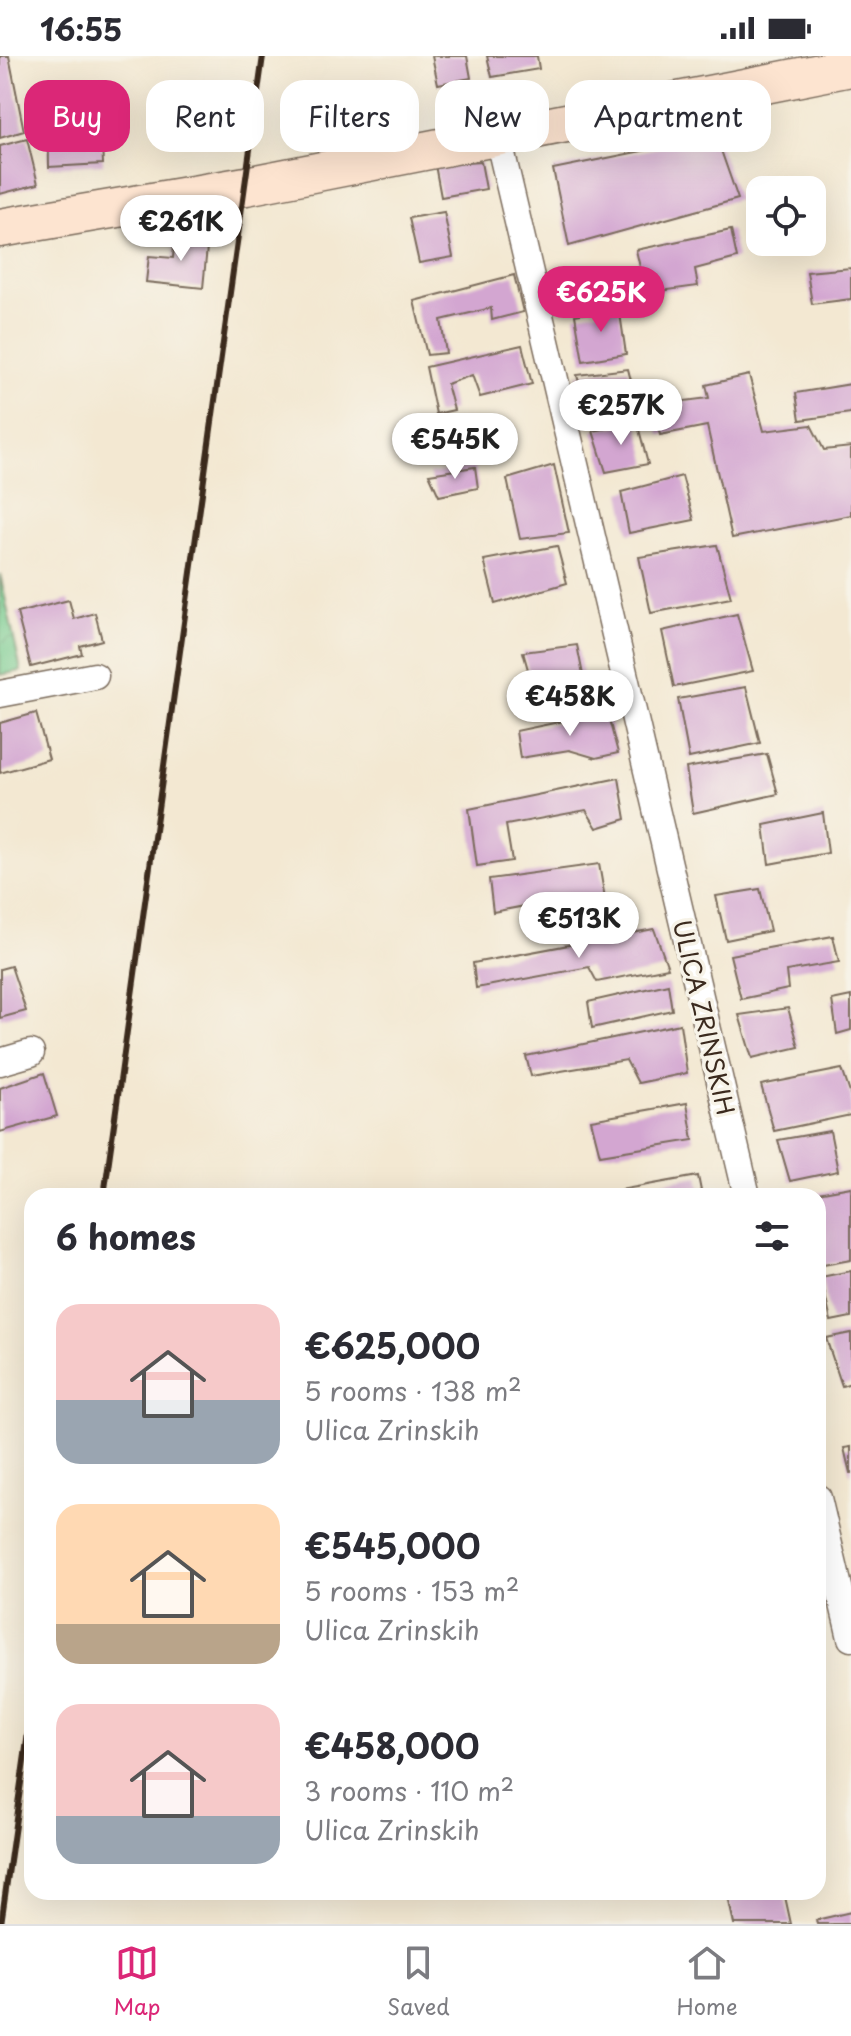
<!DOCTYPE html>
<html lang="en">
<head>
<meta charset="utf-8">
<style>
  :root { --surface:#fff; --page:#f2f2f3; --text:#2b2b33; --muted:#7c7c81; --line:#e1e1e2; --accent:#db2777 }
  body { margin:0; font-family:"Playpen Sans",sans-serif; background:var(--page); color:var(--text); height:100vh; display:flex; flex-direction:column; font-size:30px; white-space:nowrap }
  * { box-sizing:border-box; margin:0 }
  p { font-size:26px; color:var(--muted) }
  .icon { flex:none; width:44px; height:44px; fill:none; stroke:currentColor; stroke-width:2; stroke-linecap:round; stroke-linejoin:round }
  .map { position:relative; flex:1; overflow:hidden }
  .side { position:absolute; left:24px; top:1132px; width:802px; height:712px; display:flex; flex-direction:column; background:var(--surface); border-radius:24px; box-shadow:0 8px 32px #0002 }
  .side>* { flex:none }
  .banner { position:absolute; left:24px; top:24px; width:804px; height:72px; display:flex; gap:16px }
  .controls { position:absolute; left:746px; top:120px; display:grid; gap:16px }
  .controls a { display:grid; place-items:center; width:80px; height:80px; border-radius:16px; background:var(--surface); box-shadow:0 8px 32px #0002; font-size:40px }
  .price { position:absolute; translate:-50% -68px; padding:0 18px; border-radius:28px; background:#fff; color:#222; font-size:26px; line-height:52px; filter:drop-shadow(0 2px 4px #0008) }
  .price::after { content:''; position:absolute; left:50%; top:48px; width:24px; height:18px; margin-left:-12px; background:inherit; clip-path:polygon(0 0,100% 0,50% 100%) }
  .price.on { background:var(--accent); color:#fff }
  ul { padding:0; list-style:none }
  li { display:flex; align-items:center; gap:24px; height:200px; padding:0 32px }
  li span { display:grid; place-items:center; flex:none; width:224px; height:160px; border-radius:24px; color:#555 }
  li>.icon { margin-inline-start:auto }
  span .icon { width:96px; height:96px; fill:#fffc; stroke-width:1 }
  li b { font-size:34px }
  h2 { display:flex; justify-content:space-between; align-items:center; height:96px; padding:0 32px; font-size:34px }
  .chip { padding:0 28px; border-radius:24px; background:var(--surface); box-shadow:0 8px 32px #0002; font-size:28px; line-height:72px }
  .chip.on { background:var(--accent); color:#fff }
  .status { display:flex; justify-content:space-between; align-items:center; height:56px; padding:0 40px; background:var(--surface); direction:ltr }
  .status svg { height:22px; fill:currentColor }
  .menu { display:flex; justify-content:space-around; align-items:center; height:112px; border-top:2px solid var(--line); background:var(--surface); font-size:22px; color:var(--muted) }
  .menu a { display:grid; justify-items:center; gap:4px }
  .menu .on { color:var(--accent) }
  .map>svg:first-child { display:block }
</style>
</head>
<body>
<div class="status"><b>16:55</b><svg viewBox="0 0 49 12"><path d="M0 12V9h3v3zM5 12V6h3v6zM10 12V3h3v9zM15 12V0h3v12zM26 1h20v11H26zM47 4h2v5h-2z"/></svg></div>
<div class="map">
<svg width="851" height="1868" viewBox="0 0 851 1868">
  <defs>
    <pattern id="park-crowns" width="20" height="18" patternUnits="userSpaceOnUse" patternTransform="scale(2)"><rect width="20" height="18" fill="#76cb8e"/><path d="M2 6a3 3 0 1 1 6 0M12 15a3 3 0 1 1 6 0" fill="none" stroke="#67ae7a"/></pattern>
  </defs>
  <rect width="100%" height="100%" fill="#f7f3e8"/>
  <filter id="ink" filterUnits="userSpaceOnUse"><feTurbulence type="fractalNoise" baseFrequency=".0125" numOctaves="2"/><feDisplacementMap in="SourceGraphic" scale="16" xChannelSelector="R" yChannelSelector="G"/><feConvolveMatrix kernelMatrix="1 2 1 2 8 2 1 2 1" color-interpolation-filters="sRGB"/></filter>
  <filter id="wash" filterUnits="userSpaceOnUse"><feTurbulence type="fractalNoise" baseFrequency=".006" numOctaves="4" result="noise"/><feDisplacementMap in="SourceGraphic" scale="32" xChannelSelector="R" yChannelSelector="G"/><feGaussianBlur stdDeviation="1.8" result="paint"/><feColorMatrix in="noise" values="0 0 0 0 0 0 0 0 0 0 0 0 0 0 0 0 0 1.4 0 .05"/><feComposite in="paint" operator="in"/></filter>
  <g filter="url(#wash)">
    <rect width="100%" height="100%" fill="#f3e8d2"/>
    <polygon fill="url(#park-crowns)" stroke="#587a56" stroke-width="2" points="0,518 21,615 0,619"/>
    <g id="blocks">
      <g fill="#d3a6d1">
        <polygon points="0,0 9,0 24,75 0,82"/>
        <polygon points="432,0 467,0 471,22 438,28"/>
        <polygon points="487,0 537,0 539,13 492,21"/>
        <polygon points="100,49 103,108 49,111 48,51"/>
        <polygon points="716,80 738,143 569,190 553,113"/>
        <polygon points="27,83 38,128 0,138 0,90"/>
        <polygon points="481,106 486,133 441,141 435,109"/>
        <polygon points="444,156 453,201 419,207 409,162"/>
        <polygon points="731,174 737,202 695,213 698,230 646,237 636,194"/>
        <polygon points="175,178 208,181 203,232 146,226 149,200 173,202"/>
        <polygon points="851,212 851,243 812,248 807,216"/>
        <polygon points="514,219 523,256 492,264 491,252 441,264 446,297 427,299 414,245"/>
        <polygon points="619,251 626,298 583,305 575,259"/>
        <polygon points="522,289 532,328 480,341 472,319 447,328 454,354 436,358 426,311"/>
        <polygon points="628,313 638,352 588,361 577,319"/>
        <polygon points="749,319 764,375 811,369 824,394 851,391 851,459 732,482 707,370 660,379 652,349 709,342 706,329"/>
        <polygon points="851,328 851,357 800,364 796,337"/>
        <polygon points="637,366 648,408 606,416 593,375"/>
        <polygon points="554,409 569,477 520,483 507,423"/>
        <polygon points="475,411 478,432 439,440 429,418"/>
        <polygon points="682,420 694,464 629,477 621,436"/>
        <polygon points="717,489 731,542 651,557 639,501"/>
        <polygon points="557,490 567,527 495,548 484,504"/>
        <polygon points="69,544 74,563 95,557 102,584 80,590 82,598 31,611 17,557"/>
        <polygon points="737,558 753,615 674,631 662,575"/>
        <polygon points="577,589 587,639 539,652 523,596"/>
        <polygon points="746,631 760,687 689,702 678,643"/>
        <polygon points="607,656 618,697 596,702 569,694 520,702 516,675"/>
        <polygon points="36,657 49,703 0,717 0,667"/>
        <polygon points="767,698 778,738 693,757 686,712"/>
        <polygon points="619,722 626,763 597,772 586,754 506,769 512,805 477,810 469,753"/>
        <polygon points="823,757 828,797 769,808 764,769"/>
        <polygon points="599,808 608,860 556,873 546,846 493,856 489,823"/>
        <polygon points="760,833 770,875 726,884 716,840"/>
        <polygon points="654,873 668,912 597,926 589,911 476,932 473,907"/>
        <polygon points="833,880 839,906 786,915 788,933 741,943 730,899"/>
        <polygon points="11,910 26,955 0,962 0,913"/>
        <polygon points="668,928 672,954 592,972 588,946"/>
        <polygon points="851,940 851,974 837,978 832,944"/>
        <polygon points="788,952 799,991 752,1002 739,959"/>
        <polygon points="680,968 687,1017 638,1027 626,1004 531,1020 526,1000"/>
        <polygon points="842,1013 851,1040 851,1059 774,1075 761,1029"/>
        <polygon points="44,1017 57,1060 0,1076 0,1032"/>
        <polygon points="687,1047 693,1084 600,1099 591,1064"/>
        <polygon points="830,1075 838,1115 790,1125 778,1084"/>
        <polygon points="698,1120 702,1140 597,1140 597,1138"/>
        <polygon points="851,1131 851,1204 823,1209 818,1182 818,1140 812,1138"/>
        <polygon points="851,1215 851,1261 831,1265 821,1221"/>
        <polygon points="851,1277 851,1327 842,1330 826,1282"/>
        <polygon points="851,1391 851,1417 850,1417 844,1392"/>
        <polygon points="746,1836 784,1836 791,1868 734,1868 728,1841"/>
        <polygon points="851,1856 851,1868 817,1868 816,1864"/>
      </g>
    </g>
  </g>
  <g filter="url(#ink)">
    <use href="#blocks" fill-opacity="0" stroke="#7b6c5d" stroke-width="2"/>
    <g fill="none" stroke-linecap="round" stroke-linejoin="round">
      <g stroke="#7b6c5d" stroke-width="29">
        <g id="street">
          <polyline points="498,81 747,1140"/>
          <polyline points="0,638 95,620"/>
          <polyline points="0,1006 31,997"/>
          <polyline points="818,1442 851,1582"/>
        </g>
      </g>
      <g stroke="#7b6c5d" stroke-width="41">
        <polyline id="secondary" points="0,172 246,130 851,11"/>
      </g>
      <use href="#street" stroke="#fff" stroke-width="26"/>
      <use href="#secondary" stroke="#fde4d0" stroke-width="38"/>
      <g stroke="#3b2a1e" stroke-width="6">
        <polyline points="104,1140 263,0"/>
        <polyline points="1,1868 32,1649"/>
      </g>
    </g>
  </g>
  <g text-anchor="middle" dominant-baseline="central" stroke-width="7" stroke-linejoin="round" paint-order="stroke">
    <g font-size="24" fill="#3b2a1e" stroke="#f7f3e8">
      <text transform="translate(705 961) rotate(77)">ULICA ZRINSKIH</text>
    </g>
  </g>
</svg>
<div class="controls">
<a><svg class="icon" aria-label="locate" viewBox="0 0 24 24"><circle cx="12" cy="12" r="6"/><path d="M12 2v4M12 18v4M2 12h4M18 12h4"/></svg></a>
</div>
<b class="price" style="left:181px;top:207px">€261K</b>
<b class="price on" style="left:601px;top:278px">€625K</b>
<b class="price" style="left:621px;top:391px">€257K</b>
<b class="price" style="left:455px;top:425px">€545K</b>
<b class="price" style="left:570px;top:682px">€458K</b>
<b class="price" style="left:579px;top:904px">€513K</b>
<div class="banner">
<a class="chip on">Buy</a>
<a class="chip">Rent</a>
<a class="chip">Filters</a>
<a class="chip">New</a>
<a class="chip">Apartment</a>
</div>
<section class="side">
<h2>6 homes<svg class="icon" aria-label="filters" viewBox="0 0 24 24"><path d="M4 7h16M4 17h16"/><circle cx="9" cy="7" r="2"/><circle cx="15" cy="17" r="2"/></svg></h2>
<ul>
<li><span style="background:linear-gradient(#f6c9c9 60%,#9aa5b1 0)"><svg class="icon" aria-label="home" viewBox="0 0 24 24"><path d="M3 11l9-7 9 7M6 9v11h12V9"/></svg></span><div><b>€625,000</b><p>5 rooms · 138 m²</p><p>Ulica Zrinskih</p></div></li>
<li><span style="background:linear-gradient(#ffd9b3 75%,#b9a48a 0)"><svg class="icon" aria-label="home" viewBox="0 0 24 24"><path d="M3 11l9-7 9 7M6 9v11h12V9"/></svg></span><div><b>€545,000</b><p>5 rooms · 153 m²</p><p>Ulica Zrinskih</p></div></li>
<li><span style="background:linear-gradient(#f6c9c9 70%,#9aa5b1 0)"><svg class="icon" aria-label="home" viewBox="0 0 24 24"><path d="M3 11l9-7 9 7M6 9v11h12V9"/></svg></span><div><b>€458,000</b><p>3 rooms · 110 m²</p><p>Ulica Zrinskih</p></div></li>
</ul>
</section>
</div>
<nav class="menu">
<a class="on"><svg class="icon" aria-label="map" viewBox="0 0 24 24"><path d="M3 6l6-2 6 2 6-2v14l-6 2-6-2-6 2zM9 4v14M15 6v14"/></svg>Map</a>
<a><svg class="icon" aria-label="saved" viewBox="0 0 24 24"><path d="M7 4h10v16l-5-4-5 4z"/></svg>Saved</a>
<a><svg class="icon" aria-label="home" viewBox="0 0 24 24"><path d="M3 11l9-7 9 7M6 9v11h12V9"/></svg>Home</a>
</nav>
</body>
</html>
